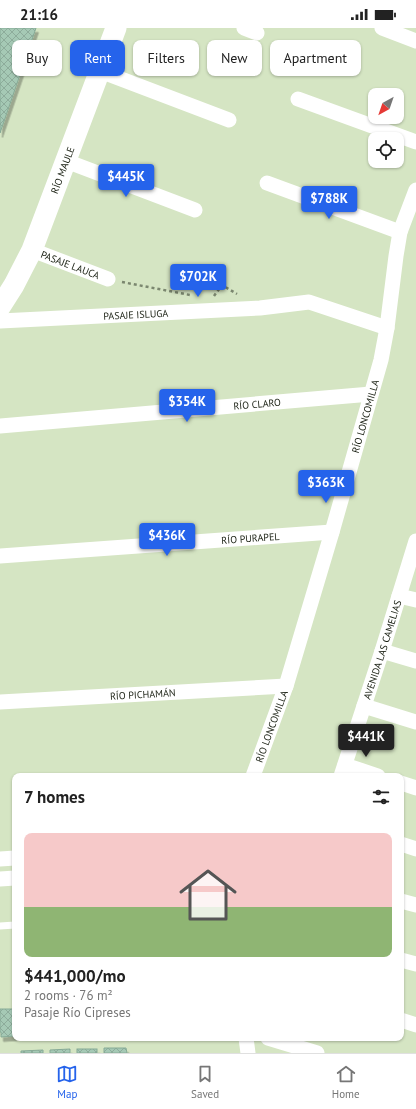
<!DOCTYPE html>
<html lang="en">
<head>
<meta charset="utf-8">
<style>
  :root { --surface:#fff; --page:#f2f2f2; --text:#222; --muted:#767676; --line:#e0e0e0; --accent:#2563eb }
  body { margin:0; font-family:"PT Sans",sans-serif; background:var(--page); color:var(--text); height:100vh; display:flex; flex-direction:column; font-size:15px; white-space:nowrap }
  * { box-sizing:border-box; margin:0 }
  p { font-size:13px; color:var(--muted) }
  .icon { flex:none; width:22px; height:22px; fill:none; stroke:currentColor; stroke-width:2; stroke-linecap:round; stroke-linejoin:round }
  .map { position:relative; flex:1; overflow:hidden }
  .drawer { position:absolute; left:12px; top:745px; width:392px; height:268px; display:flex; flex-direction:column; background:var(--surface); border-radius:8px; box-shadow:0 1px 3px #0004 }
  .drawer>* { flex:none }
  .top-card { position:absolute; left:12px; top:12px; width:392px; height:36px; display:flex; gap:8px }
  .needle { width:26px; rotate:220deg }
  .controls { position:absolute; left:368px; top:60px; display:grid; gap:8px }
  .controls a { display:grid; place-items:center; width:36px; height:36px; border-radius:8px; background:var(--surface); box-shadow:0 1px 3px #0004; font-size:20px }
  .price { position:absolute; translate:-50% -34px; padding:0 9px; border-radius:4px; background:var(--accent); color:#fff; font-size:13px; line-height:26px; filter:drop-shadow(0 1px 2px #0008) }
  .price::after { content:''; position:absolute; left:50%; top:24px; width:12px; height:9px; margin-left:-6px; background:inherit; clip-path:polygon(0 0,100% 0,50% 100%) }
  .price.active { background:#222; color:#fff }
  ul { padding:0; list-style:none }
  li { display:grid; align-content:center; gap:8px; height:212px; padding:0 12px }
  li span { display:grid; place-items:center; height:124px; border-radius:8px; color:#555 }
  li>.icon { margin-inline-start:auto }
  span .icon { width:72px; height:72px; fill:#fffc; stroke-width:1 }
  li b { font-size:17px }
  h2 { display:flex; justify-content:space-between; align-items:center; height:48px; padding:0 12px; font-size:17px }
  .chip { padding:0 14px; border-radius:8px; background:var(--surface); box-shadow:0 1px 3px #0004; font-size:14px; line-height:36px }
  .chip.active { background:var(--accent); color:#fff }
  .status { display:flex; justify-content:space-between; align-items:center; height:28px; padding:0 20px; background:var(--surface); direction:ltr }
  .status svg { height:11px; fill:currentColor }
  .tabs { display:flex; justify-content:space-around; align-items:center; height:56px; border-top:1px solid var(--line); background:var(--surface); font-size:11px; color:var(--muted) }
  .tabs a { display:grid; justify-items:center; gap:2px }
  .tabs .active { color:var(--accent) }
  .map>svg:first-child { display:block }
</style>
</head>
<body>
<div class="status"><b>21:16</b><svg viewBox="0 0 49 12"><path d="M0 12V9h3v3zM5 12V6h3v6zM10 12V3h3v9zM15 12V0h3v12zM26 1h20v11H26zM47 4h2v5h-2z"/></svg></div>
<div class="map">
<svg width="416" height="1025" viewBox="0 0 416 1025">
  <defs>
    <pattern id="building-cross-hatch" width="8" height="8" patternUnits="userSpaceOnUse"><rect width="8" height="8" fill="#a5c9b5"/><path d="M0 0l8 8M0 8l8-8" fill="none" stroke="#8dac9b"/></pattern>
    <filter id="shadow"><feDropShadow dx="2.5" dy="4.5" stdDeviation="0" flood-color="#0004"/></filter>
  </defs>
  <rect width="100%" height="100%" fill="#d5e5c3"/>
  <g fill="url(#building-cross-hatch)" stroke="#86aa96" filter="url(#shadow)">
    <polygon points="0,0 36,0 0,105"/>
    <rect x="13" y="903" width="2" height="28"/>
    <polygon points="0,981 15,981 15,1008 1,1009 1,1004 0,1004"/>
    <polygon points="104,1020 126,1020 127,1025 104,1025"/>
    <polygon points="70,1021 70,1025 50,1025 50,1022"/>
    <rect x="77" y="1021" width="20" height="4"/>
    <polygon points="43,1022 43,1025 21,1025 21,1023"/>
  </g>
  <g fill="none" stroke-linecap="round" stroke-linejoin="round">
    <g stroke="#7b876f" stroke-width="2.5" stroke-dasharray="3 3" stroke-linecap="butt">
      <polyline points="122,254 190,267"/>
      <polyline points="214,268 222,257 237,266"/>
    </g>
    <polyline stroke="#fff" stroke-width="7" points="0,898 15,897"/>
    <g stroke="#fff" stroke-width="15">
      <polyline points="244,0 257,5"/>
      <polyline points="382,0 416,13"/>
      <polyline points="100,43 229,92"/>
      <polyline points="298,71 416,114"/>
      <polyline points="66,133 195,182"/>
      <polyline points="267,155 400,204"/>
      <path id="s1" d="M32 222 108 251"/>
      <path id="s2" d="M0 293 260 280 309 274 387 300"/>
      <path id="s3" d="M0 398 371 366"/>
      <path id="s4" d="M0 528 332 504"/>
      <polyline points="399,568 416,572"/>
      <polyline points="382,623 416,633"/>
      <path id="s5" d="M0 674 286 658"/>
      <polyline points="364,678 416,694"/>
      <polyline points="345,737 378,748"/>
      <path id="s6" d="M253 748 286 658 332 504 381 332 387 300 396 228 400 204 416 162"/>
      <path id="s7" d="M341 748 382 623 416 513"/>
      <polyline points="401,755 416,760"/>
      <polyline points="401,816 416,821"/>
      <polyline points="0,831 15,830"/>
      <polyline points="0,851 15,850"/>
      <polyline points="401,873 416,877"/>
      <polyline points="401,932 416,936"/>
      <polyline points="401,992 416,997"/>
      <polyline points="246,1010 248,1025"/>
      <polyline points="268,1010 317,1025"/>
    </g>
    <path stroke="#fff" stroke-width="21" id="s8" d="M0 279 14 257 32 222 116 0"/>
  </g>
  <g text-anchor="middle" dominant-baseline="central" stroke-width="3" stroke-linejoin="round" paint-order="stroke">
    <g font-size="10" fill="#191f12" stroke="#d5e5c3">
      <text stroke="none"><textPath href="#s8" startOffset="151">RÍO MAULE</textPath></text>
      <text stroke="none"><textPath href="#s1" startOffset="41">PASAJE LAUCA</textPath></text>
      <text stroke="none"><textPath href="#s2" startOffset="136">PASAJE ISLUGA</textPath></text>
      <text stroke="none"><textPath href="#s3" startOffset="258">RÍO CLARO</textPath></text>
      <text stroke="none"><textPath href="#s6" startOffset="377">RÍO LONCOMILLA</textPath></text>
      <text stroke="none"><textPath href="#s4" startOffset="251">RÍO PURAPEL</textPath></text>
      <text stroke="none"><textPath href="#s7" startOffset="133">AVENIDA LAS CAMELIAS</textPath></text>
      <text stroke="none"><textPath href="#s5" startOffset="143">RÍO PICHAMÁN</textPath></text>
      <text stroke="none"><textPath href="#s6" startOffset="53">RÍO LONCOMILLA</textPath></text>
    </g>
  </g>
</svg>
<div class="controls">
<a><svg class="needle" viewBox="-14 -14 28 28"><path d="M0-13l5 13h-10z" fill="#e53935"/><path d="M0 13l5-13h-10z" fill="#767676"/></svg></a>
<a><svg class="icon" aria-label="locate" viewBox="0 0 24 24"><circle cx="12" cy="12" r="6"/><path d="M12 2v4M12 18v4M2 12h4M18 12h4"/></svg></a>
</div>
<b class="price" style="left:126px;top:170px">$445K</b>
<b class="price" style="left:329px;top:192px">$788K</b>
<b class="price" style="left:198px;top:270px">$702K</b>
<b class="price" style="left:187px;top:395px">$354K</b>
<b class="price" style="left:326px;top:476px">$363K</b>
<b class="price" style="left:167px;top:529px">$436K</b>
<b class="price active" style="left:366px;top:730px">$441K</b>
<div class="top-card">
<a class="chip">Buy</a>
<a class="chip active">Rent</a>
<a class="chip">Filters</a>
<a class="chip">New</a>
<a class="chip">Apartment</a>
</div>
<section class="drawer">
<h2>7 homes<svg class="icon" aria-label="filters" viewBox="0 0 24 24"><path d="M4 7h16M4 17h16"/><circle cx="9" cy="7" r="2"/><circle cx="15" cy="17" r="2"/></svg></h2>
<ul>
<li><span style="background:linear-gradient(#f6c9c9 60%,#8fb573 0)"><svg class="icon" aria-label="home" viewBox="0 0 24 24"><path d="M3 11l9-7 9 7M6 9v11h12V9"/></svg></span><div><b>$441,000/mo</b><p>2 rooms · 76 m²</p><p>Pasaje Río Cipreses</p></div></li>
</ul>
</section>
</div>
<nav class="tabs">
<a class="active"><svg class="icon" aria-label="map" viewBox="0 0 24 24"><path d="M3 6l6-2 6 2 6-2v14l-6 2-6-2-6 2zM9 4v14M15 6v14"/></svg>Map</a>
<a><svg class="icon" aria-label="saved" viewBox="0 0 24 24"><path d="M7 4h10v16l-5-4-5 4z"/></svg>Saved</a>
<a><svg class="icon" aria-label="home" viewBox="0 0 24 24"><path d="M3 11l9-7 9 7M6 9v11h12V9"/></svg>Home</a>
</nav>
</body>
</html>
